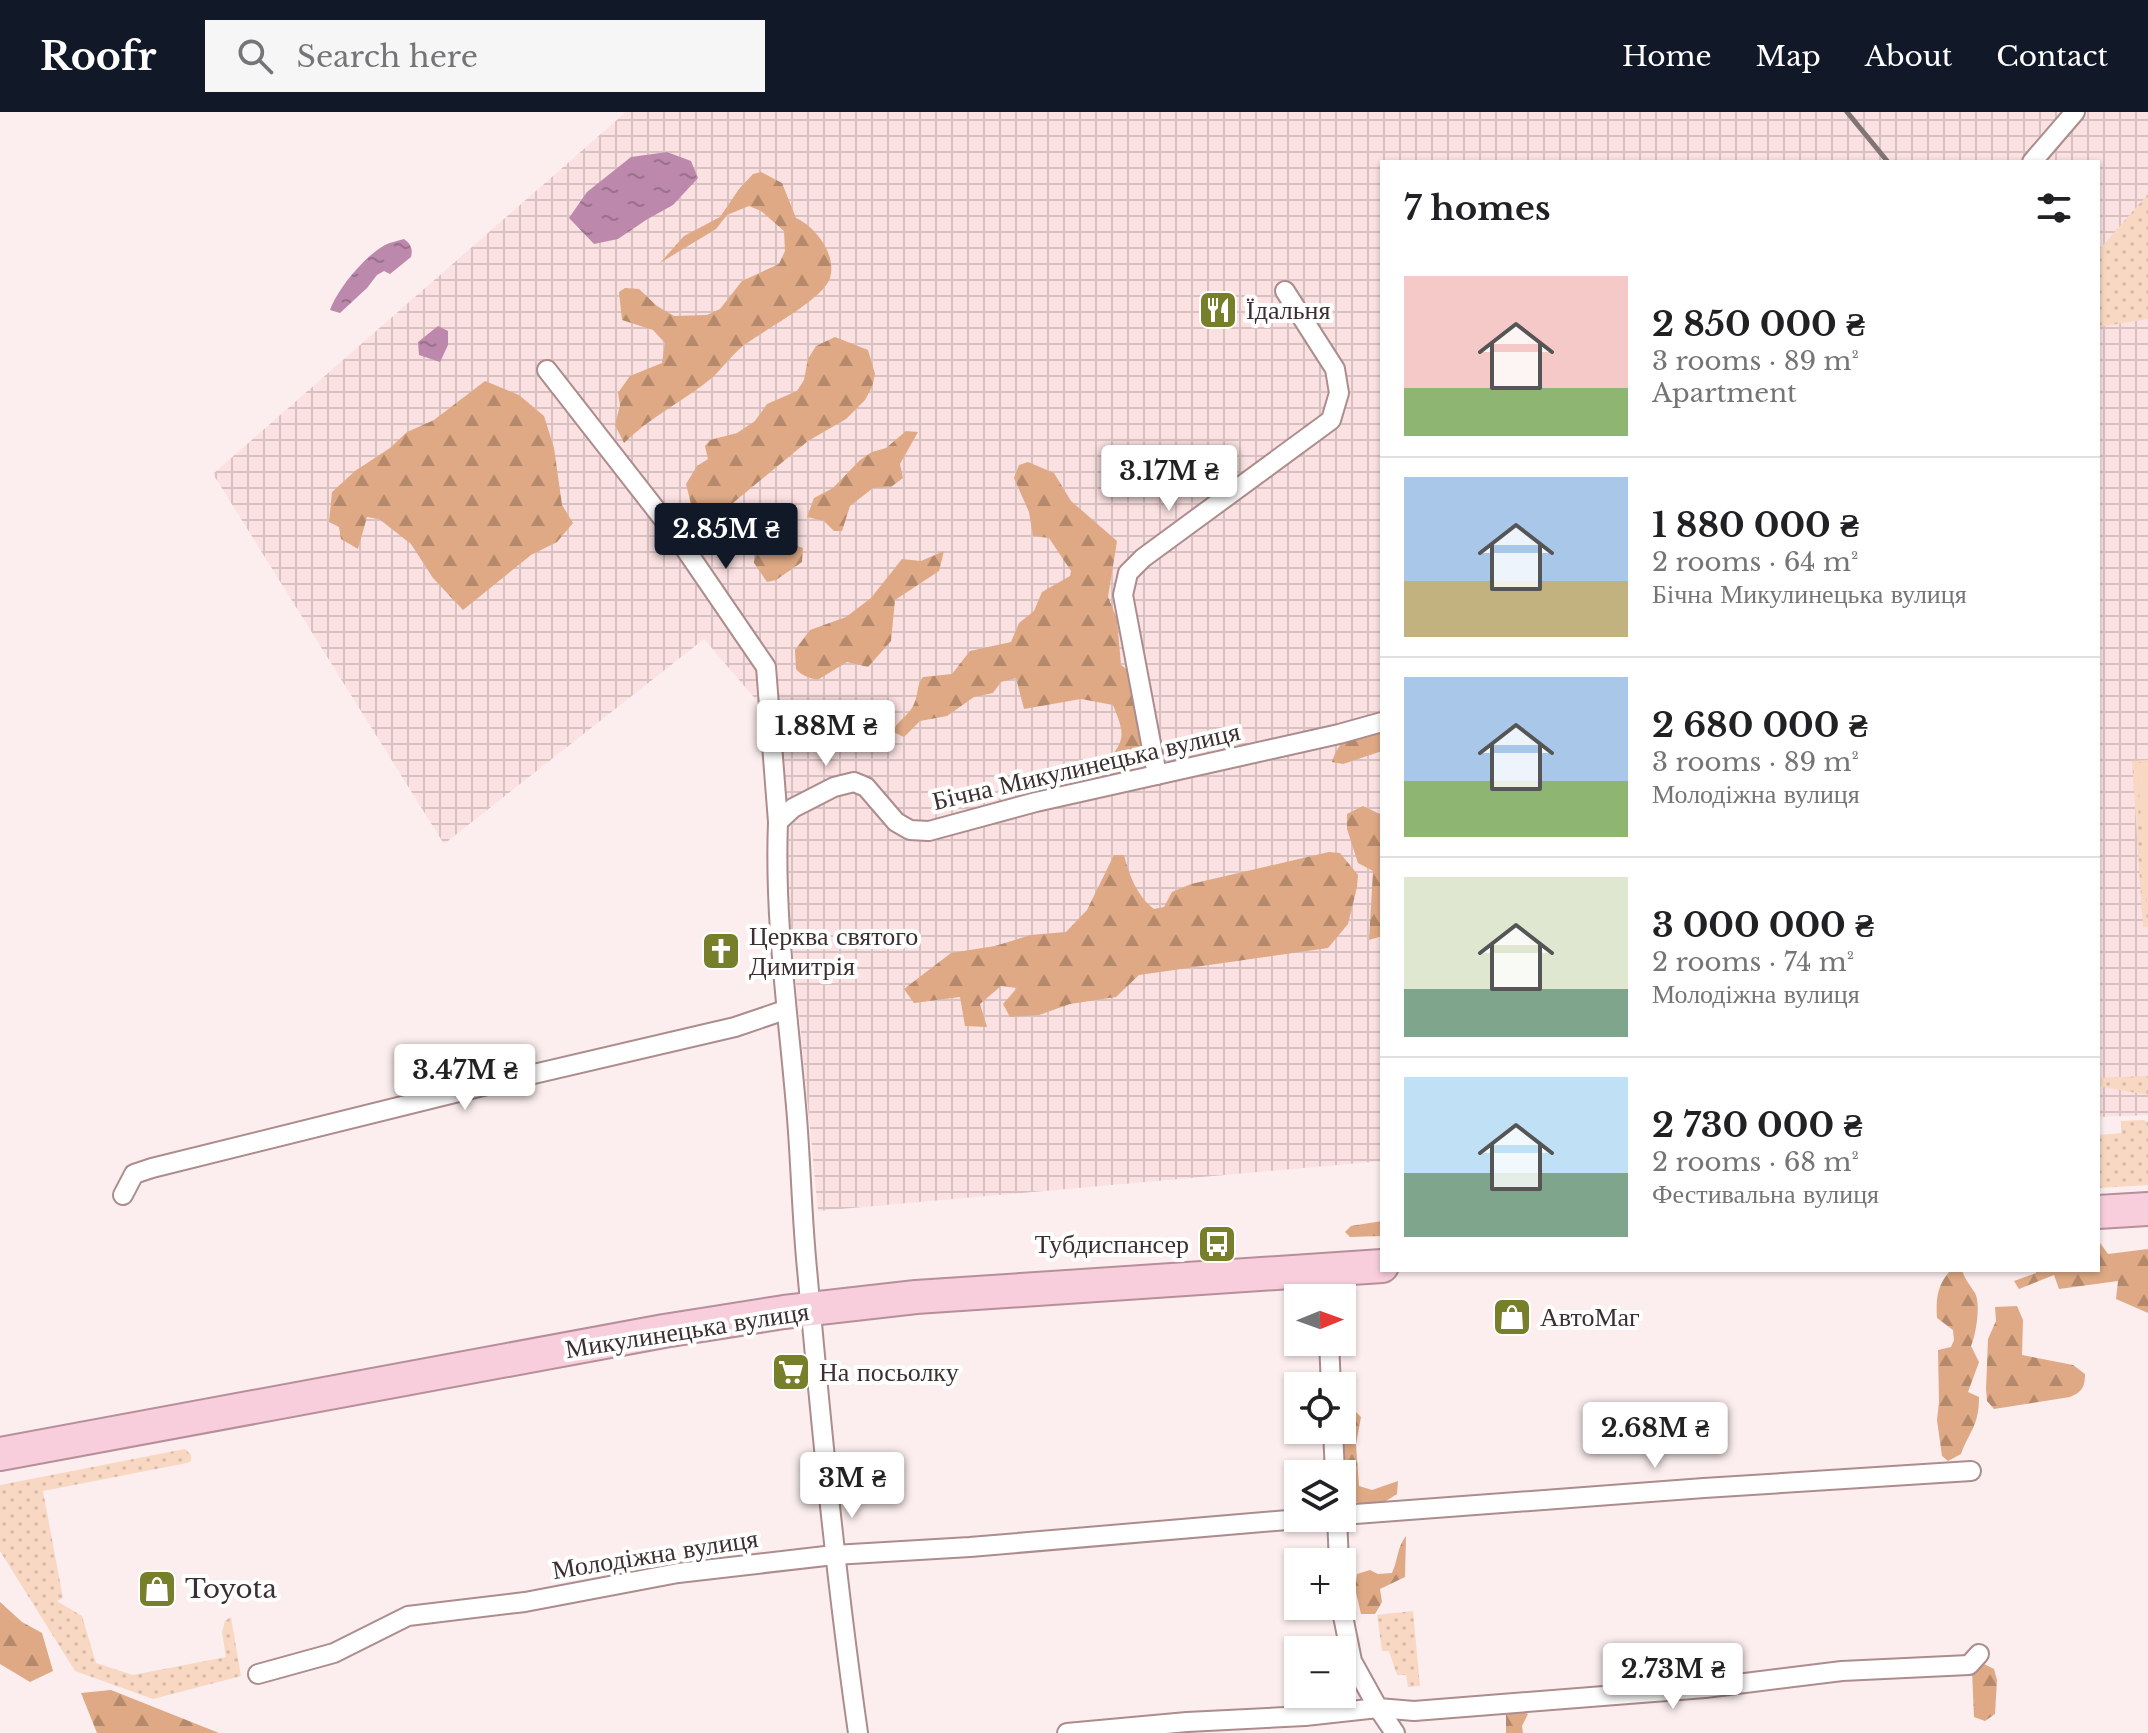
<!DOCTYPE html>
<html lang="en">
<head>
<meta charset="utf-8">
<style>
  :root { --surface:#fff; --page:#f6f6f6; --text:#202124; --muted:#757577; --line:#e0e0e0; --accent:#111827 }
  body { margin:0; font-family:"Libre Baskerville",serif; background:var(--page); color:var(--text); height:100vh; display:flex; flex-direction:column; font-size:30px; white-space:nowrap }
  * { box-sizing:border-box; margin:0 }
  p { font-size:26px; color:var(--muted) }
  .icon { flex:none; width:44px; height:44px; fill:none; stroke:currentColor; stroke-width:2; stroke-linecap:round; stroke-linejoin:round }
  .map { position:relative; flex:1; overflow:hidden }
  .panel { position:absolute; left:1380px; top:48px; width:720px; height:1112px; display:flex; flex-direction:column; background:var(--surface); border-radius:0px; box-shadow:0 2px 6px #0004 }
  .panel>* { flex:none }
  .needle { width:52px; rotate:89deg }
  .fabs { position:absolute; left:1284px; top:1172px; display:grid; gap:16px }
  .fabs a { display:grid; place-items:center; width:72px; height:72px; border-radius:0px; background:var(--surface); box-shadow:0 2px 6px #0004; font-size:40px }
  .price { position:absolute; translate:-50% -68px; padding:0 18px; border-radius:8px; background:#fff; color:#222; font-size:26px; line-height:52px; filter:drop-shadow(0 2px 4px #0008) }
  .price::after { content:''; position:absolute; left:50%; top:48px; width:24px; height:18px; margin-left:-12px; background:inherit; clip-path:polygon(0 0,100% 0,50% 100%) }
  .price.current { background:var(--accent); color:#fff }
  ul { padding:0; list-style:none }
  li { display:flex; align-items:center; gap:24px; height:200px; padding:0 24px }
  li+li { border-top:2px solid var(--line) }
  li span { display:grid; place-items:center; flex:none; width:224px; height:160px; border-radius:0px; color:#555 }
  li>.icon { margin-inline-start:auto }
  span .icon { width:96px; height:96px; fill:#fffc; stroke-width:1 }
  li b { font-size:34px }
  h2 { display:flex; justify-content:space-between; align-items:center; height:96px; padding:0 24px; font-size:34px }
  header { display:flex; align-items:center; gap:48px; box-sizing:border-box; height:112px; padding:0 40px; background:var(--accent); color:#fff }
  header strong { font-size:38px }
  nav { display:flex; gap:44px; margin-inline-start:auto; font-size:28px }
  .search { width:560px; height:72px; background:var(--page); display:flex; align-items:center; gap:20px; box-sizing:border-box; padding:0 28px; border-radius:0px; color:var(--muted); font-size:30px }
  .map>svg:first-child { display:block }
</style>
</head>
<body>
<header>
<strong>Roofr</strong>
<div class="search"><svg class="icon" aria-label="search" viewBox="0 0 24 24"><circle cx="10" cy="10" r="6"/><path d="M15 15l6 6"/></svg>Search here</div>
<nav><a>Home</a><a>Map</a><a>About</a><a>Contact</a></nav>
</header>
<div class="map">
<svg width="2148" height="1621" viewBox="0 0 2148 1621">
  <defs>
    <pattern id="industrial-grid" width="8" height="8" patternUnits="userSpaceOnUse" patternTransform="scale(2)"><rect width="8" height="8" fill="#fbe1e1"/><path d="M0 4h8M4 0v8" fill="none" stroke="#d8c1c1"/></pattern>
    <pattern id="grass-dots" width="8" height="8" patternUnits="userSpaceOnUse" patternTransform="scale(2)"><rect width="8" height="8" fill="#f8d8c3"/><path d="M2 2h.1M6 6h.1" fill="none" stroke="#d6baa8" stroke-width="1.8" stroke-linecap="round"/></pattern>
    <pattern id="forest-firs" width="22" height="20" patternUnits="userSpaceOnUse" patternTransform="scale(2)"><rect width="22" height="20" fill="#dea984"/><path d="M5 1l3.5 6h-7zM16 11l3.5 6h-7z" fill="#b58a6c"/></pattern>
    <pattern id="water-ripples" width="26" height="14" patternUnits="userSpaceOnUse" patternTransform="scale(2)"><rect width="26" height="14" fill="#bc88ac"/><path d="M2 4q2-2 4 0t4 0M15 11q2-2 4 0t4 0" fill="none" stroke="#9a708c"/></pattern>
  </defs>
  <rect width="100%" height="100%" fill="#fceeee"/>
  <polygon fill="url(#industrial-grid)" points="626,0 2148,0 2148,1003 2098,1005 2098,50 1382,50 1382,1049 818,1099 770,604 704,527 444,732 213,362"/>
  <g fill="url(#grass-dots)">
    <polygon points="2148,82 2148,207 2098,215 2098,139"/>
    <polygon points="2148,648 2148,815 2143,815 2132,649"/>
    <polygon points="2148,964 2148,983 2098,974 2098,966"/>
    <polygon points="2143,1008 2148,1010 2148,1073 2098,1076 2098,1023 2121,1021 2121,1009"/>
    <polygon points="185,1337 191,1343 191,1349 187,1351 43,1379 63,1486 57,1489 82,1504 96,1551 133,1563 226,1545 222,1520 225,1509 231,1505 241,1564 153,1587 75,1559 0,1439 0,1373"/>
    <polygon points="1413,1499 1420,1574 1408,1575 1406,1563 1397,1563 1389,1539 1382,1539 1377,1503"/>
  </g>
  <g fill="url(#forest-firs)">
    <path d="M761 60 782 71 796 106C816 115 837 143 830 166 823 188 762 219 743 234 732 243 723 255 713 265 684 289 650 305 624 331L615 313 620 293 618 281 630 264 662 251 665 231 653 218 622 208 619 180 625 176 639 177 657 194 674 204 707 203 720 197 742 169 779 152 785 139 784 119 761 99 749 94 727 103 716 117 660 151 684 124 720 105 739 77 753 62Z"/>
    <polygon points="835,225 868,238 875,262 872,275 865,288 846,307 808,329 728,395 702,398 691,392 686,372 697,354 708,347 705,334 710,328 737,321 755,309 767,292 797,279 804,268 808,247 816,234"/>
    <polygon points="485,269 519,283 544,304 554,336 562,393 573,411 557,430 531,443 463,498 433,466 411,432 379,407 367,405 358,437 341,427 339,415 329,410 332,380 355,359 390,336 407,320 434,308"/>
    <polygon points="906,319 918,320 900,352 903,366 891,375 873,376 850,394 842,419 834,419 824,409 807,405 814,386 833,376 860,348 872,340 886,336"/>
    <path d="M1028 350 1054 361 1071 389 1117 429 1108 485 1117 507 1121 553 1136 564 1141 588 1136 604 1151 637 1134 651 1133 661 1111 664 1105 652C1126 628 1125 622 1113 593L1081 587 1024 597 1016 566 1001 570 993 581 974 585 947 604 920 609 904 625 893 620C897 608 910 603 914 592 919 582 916 574 923 565L952 562 970 539 1011 530 1019 511 1034 499 1042 480 1070 464 1071 459 1049 426 1033 424 1029 400 1014 366 1019 353Z"/>
    <polygon points="791,419 789,431 803,436 802,450 776,468 767,470 754,451 755,432 762,425"/>
    <path d="M944 439 939 459 895 488 891 529 868 555 847 550 819 567C811 568 801 563 796 557L795 538 810 518 846 505 871 486 902 447 921 449Z"/>
    <path d="M1382 614V639L1343 652 1332 650C1341 622 1356 621 1382 614Z"/>
    <polygon points="1363,694 1382,703 1382,824 1369,828 1373,759 1358,751 1347,717 1347,702"/>
    <path d="M1329 740 1340 741 1358 763 1357 775 1348 812 1328 836 1139 863 1116 885 1070 892 1039 903 1010 905 1003 892 1017 876 1001 874 980 892 987 915 965 914 960 885 914 891 904 877 951 841 995 834 1031 823 1066 820 1087 798 1114 743H1124C1129 763 1137 784 1154 797L1164 795 1172 780 1191 772Z"/>
    <polygon points="1382,1109 1382,1124 1350,1125 1345,1120 1351,1114"/>
    <polygon points="2098,1128 2108,1142 2148,1137 2148,1201 2116,1187 2118,1169 2059,1177 2054,1163 2019,1177 2014,1169 2036,1161 2036,1158 2098,1158"/>
    <path d="M1951 1158H1962C1965 1168 1970 1173 1975 1181 1981 1192 1976 1223 1971 1234L1979 1250 1968 1280 1979 1285C1979 1314 1970 1318 1961 1342L1948 1349 1942 1344 1937 1308 1939 1290 1938 1238 1951 1235 1954 1228 1953 1218 1937 1206C1936 1186 1937 1173 1951 1158Z"/>
    <path d="M2017 1194 2023 1208 2022 1243 2073 1253 2085 1262C2085 1275 2082 1280 2070 1285L1994 1297 1987 1289 1986 1277 1988 1227 1996 1209 1995 1195Z"/>
    <polygon points="1351,1295 1361,1305 1356,1332 1359,1374 1372,1378 1398,1369 1397,1382 1386,1389 1359,1392 1348,1384 1346,1355 1342,1342 1342,1299"/>
    <path d="M1406 1424 1405 1465 1380 1477 1382 1490 1375 1502H1361L1355 1476 1357 1462 1370 1458 1378 1462 1392 1461C1399 1446 1396 1438 1406 1424Z"/>
    <polygon points="0,1490 22,1510 42,1521 53,1559 30,1570 0,1552"/>
    <polygon points="1978,1549 1994,1557 1997,1568 1995,1602 1985,1609 1974,1605 1972,1558"/>
    <polygon points="111,1578 219,1621 97,1621 81,1581"/>
    <polygon points="1517,1595 1528,1602 1522,1614 1523,1621 1506,1621 1506,1602"/>
  </g>
  <polygon fill="#f8d8c3" points="2137,651 2148,651 2148,803"/>
  <g fill="url(#water-ripples)">
    <polygon points="667,40 691,49 698,66 673,93 646,108 618,127 594,132 569,106 587,80 631,45"/>
    <path d="M404 127C411 132 413 137 411 145L390 162 384 159 377 163 367 176 340 201 330 198C338 176 365 144 385 133 391 130 398 129 404 127Z"/>
    <polygon points="438,214 448,219 448,233 440,250 419,243 418,230"/>
  </g>
  <g fill="none" stroke-linecap="round" stroke-linejoin="round">
    <g stroke="#ac8c8d" stroke-width="22">
      <g id="minor">
        <polyline points="2032,50 2075,0"/>
        <polyline points="547,258 675,422 766,555 778,710"/>
        <polyline points="1157,663 1123,483 1128,461 1143,446 1331,308 1339,281 1335,257 1285,179"/>
        <polyline points="123,1083 134,1062 152,1056 491,972 735,915 785,898"/>
        <polyline points="1326,1156 1327,1186"/>
        <polyline points="1329,1230 1331,1274"/>
        <polyline points="1333,1318 1335,1362"/>
        <polyline points="1342,1403 1704,1376 1971,1359"/>
        <polyline points="1337,1406 1339,1450"/>
        <polyline points="1341,1494 1352,1549 1378,1596 1395,1621"/>
        <polyline points="258,1562 334,1541 408,1504 525,1490 678,1461 834,1443 970,1435 1311,1406"/>
        <path d="M858 1621C836 1467 821 1312 807 1157 802 1107 801 1056 797 1006 789 907 774 809 778 710L793 696 834 675 854 670 866 675 896 710 910 718 929 719 1036 690 1339 622 1382 610"/>
        <polyline points="1067,1621 1187,1610 1305,1604 1378,1596 1414,1599 1705,1576 1842,1559 1969,1553 1979,1542"/>
      </g>
    </g>
    <g stroke="#b68f9a" stroke-width="36">
      <g id="trunk">
        <polyline points="2098,1100 2148,1097"/>
        <polyline points="0,1342 664,1219 784,1200 916,1185 1382,1154"/>
      </g>
    </g>
    <use href="#minor" stroke="#fff" stroke-width="18"/>
    <use href="#trunk" stroke="#f8cedc" stroke-width="32"/>
    <polyline stroke="#817474" stroke-width="5" points="1847,0 1888,50"/>
  </g>
  <defs>
    <g id="restaurant-square" transform="scale(2)"><rect x="-9" y="-9" width="18" height="18" rx="4" fill="#787f2a" stroke="#fff"/><path d="M-5-6h1v4h1v-4h1v4h1v-4h1v5L-1.5 .5V6h-2V.5L-5-1ZM5-6V6H3V1.5H1.5Q1.5-4 5-6Z" fill="#fff"/></g>
    <g id="church-square" transform="scale(2)"><rect x="-9" y="-9" width="18" height="18" rx="4" fill="#787f2a" stroke="#fff"/><path d="M-1.2-6h2.4v3.5h3.3v2.4h-3.3V6h-2.4V-.1h-3.3v-2.4h3.3Z" fill="#fff"/></g>
    <g id="bus-square" transform="scale(2)"><rect x="-9" y="-9" width="18" height="18" rx="4" fill="#787f2a" stroke="#fff"/><path d="M-5-6H5V4H4V6H2V4H-2V6H-4V4H-5ZM-3.5-4V0h7V-4ZM-3.5 1.2v1.5H-2V1.2ZM2 1.2v1.5H3.5V1.2Z" fill="#fff"/></g>
    <g id="shop-square" transform="scale(2)"><rect x="-9" y="-9" width="18" height="18" rx="4" fill="#787f2a" stroke="#fff"/><path d="M-5-2.5h2.3a2.7 3.5 0 0 1 5.4 0H5L5.5 6h-11ZM-1.5-2.5h3a1.5 2.3 0 0 0-3 0Z" fill="#fff"/></g>
    <g id="supermarket-square" transform="scale(2)"><rect x="-9" y="-9" width="18" height="18" rx="4" fill="#787f2a" stroke="#fff"/><path d="M-6-5.5h2.5l.6 2H6L4.5 2H-2.5L-4.4-4H-6ZM-1.5 3.2a1.3 1.3 0 1 0 .1 0ZM3 3.2a1.3 1.3 0 1 0 .1 0Z" fill="#fff"/></g>
  </defs>
  <g fill-rule="evenodd">
    <use href="#restaurant-square" x="1218" y="198"/>
    <use href="#church-square" x="721" y="839"/>
    <use href="#bus-square" x="1217" y="1132"/>
    <use href="#shop-square" x="1512" y="1205"/>
    <use href="#supermarket-square" x="791" y="1260"/>
    <use href="#shop-square" x="157" y="1477"/>
  </g>
  <g text-anchor="middle" dominant-baseline="central" stroke-width="8" stroke-linejoin="round" paint-order="stroke">
    <g font-size="26" fill="#3c2f2f" stroke="#fff" text-anchor="start">
      <text x="1246" y="198">Їдальня</text>
      <text x="749" y="824">Церква святого<tspan x="749" dy="30">Димитрія</tspan></text>
      <text x="1189" y="1132" text-anchor="end">Тубдиспансер</text>
      <text x="1540" y="1205">АвтоМаг</text>
      <text x="819" y="1260">На посьолку</text>
      <text x="185" y="1477">Toyota</text>
    </g>
    <g font-size="26" fill="#3c2f2f" stroke="#fff">
      <text transform="translate(1086 654) rotate(-13)">Бічна Микулинецька вулиця</text>
      <text transform="translate(687 1218) rotate(-9)">Микулинецька вулиця</text>
      <text transform="translate(655 1442) rotate(-9)">Молодіжна вулиця</text>
    </g>
  </g>
</svg>
<div class="fabs">
<a><svg class="needle" viewBox="-14 -14 28 28"><path d="M0-13l5 13h-10z" fill="#e53935"/><path d="M0 13l5-13h-10z" fill="#757577"/></svg></a>
<a><svg class="icon" aria-label="locate" viewBox="0 0 24 24"><circle cx="12" cy="12" r="6"/><path d="M12 2v4M12 18v4M2 12h4M18 12h4"/></svg></a>
<a><svg class="icon" aria-label="layers" viewBox="0 0 24 24"><path d="M12 4l9 5-9 5-9-5zM3 14l9 5 9-5"/></svg></a>
<a>+</a>
<a>−</a>
</div>
<b class="price" style="left:1169px;top:401px">3.17M ₴</b>
<b class="price current" style="left:726px;top:459px">2.85M ₴</b>
<b class="price" style="left:826px;top:656px">1.88M ₴</b>
<b class="price" style="left:465px;top:1000px">3.47M ₴</b>
<b class="price" style="left:1655px;top:1358px">2.68M ₴</b>
<b class="price" style="left:852px;top:1408px">3M ₴</b>
<b class="price" style="left:1673px;top:1599px">2.73M ₴</b>
<section class="panel">
<h2>7 homes<svg class="icon" aria-label="filters" viewBox="0 0 24 24"><path d="M4 7h16M4 17h16"/><circle cx="9" cy="7" r="2"/><circle cx="15" cy="17" r="2"/></svg></h2>
<ul>
<li><span style="background:linear-gradient(#f6c9c9 70%,#8fb573 0)"><svg class="icon" aria-label="home" viewBox="0 0 24 24"><path d="M3 11l9-7 9 7M6 9v11h12V9"/></svg></span><div><b>2 850 000 ₴</b><p>3 rooms · 89 m²</p><p>Apartment</p></div></li>
<li><span style="background:linear-gradient(#a9c7e8 65%,#c2b280 0)"><svg class="icon" aria-label="home" viewBox="0 0 24 24"><path d="M3 11l9-7 9 7M6 9v11h12V9"/></svg></span><div><b>1 880 000 ₴</b><p>2 rooms · 64 m²</p><p>Бічна Микулинецька вулиця</p></div></li>
<li><span style="background:linear-gradient(#a9c7e8 65%,#8fb573 0)"><svg class="icon" aria-label="home" viewBox="0 0 24 24"><path d="M3 11l9-7 9 7M6 9v11h12V9"/></svg></span><div><b>2 680 000 ₴</b><p>3 rooms · 89 m²</p><p>Молодіжна вулиця</p></div></li>
<li><span style="background:linear-gradient(#dfe7d0 70%,#7fa58c 0)"><svg class="icon" aria-label="home" viewBox="0 0 24 24"><path d="M3 11l9-7 9 7M6 9v11h12V9"/></svg></span><div><b>3 000 000 ₴</b><p>2 rooms · 74 m²</p><p>Молодіжна вулиця</p></div></li>
<li><span style="background:linear-gradient(#bfe0f5 60%,#7fa58c 0)"><svg class="icon" aria-label="home" viewBox="0 0 24 24"><path d="M3 11l9-7 9 7M6 9v11h12V9"/></svg></span><div><b>2 730 000 ₴</b><p>2 rooms · 68 m²</p><p>Фестивальна вулиця</p></div></li>
</ul>
</section>
</div>
</body>
</html>
